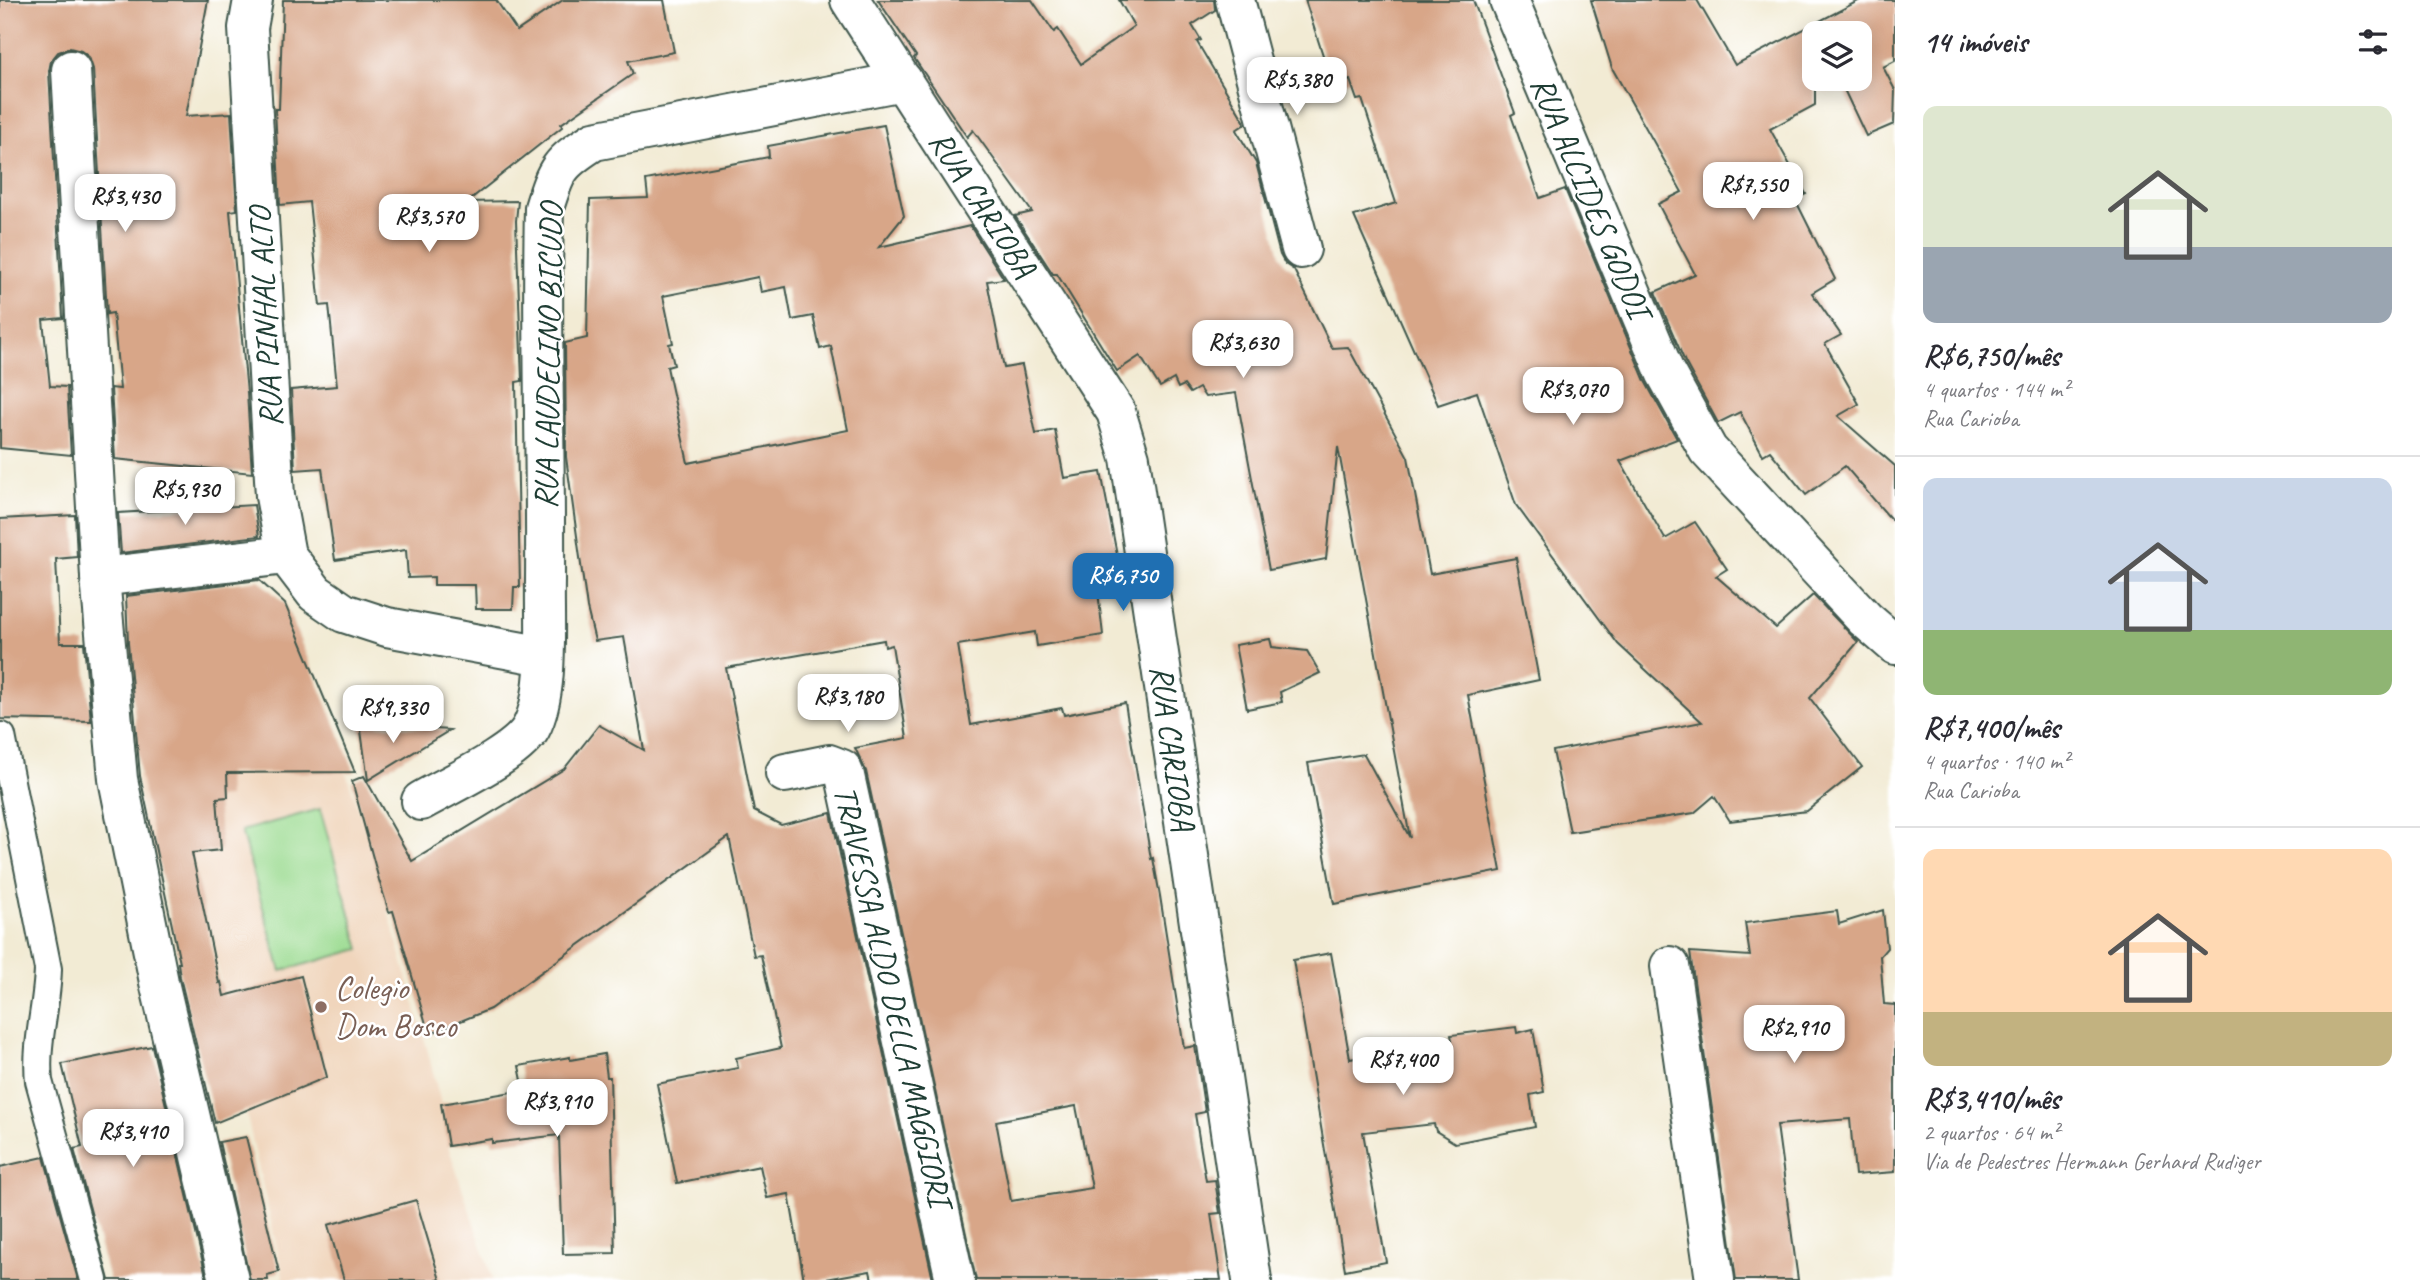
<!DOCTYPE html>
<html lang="pt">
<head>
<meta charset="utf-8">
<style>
  :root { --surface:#fff; --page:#f7f7f7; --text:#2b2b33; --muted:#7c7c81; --line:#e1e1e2; --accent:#1f6fb2 }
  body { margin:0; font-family:Caveat,sans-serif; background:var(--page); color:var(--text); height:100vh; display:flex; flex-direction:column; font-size:26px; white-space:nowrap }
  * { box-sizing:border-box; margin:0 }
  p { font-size:23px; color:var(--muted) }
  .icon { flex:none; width:38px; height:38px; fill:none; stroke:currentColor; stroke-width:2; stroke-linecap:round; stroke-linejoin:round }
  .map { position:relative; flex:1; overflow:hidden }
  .details { display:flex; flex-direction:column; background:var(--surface); width:525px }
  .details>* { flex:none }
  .fabs { position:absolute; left:1802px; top:21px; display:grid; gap:14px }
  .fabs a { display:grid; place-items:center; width:70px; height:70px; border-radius:14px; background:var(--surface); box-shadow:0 4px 18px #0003; font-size:35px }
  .price { position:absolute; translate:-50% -60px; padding:0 16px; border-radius:14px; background:#fff; color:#222; font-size:23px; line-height:46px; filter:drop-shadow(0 2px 4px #0008) }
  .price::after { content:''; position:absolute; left:50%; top:42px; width:21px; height:16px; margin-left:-10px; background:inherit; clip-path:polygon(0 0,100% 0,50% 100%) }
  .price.on { background:var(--accent); color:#fff }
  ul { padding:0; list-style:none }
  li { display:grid; align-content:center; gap:14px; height:371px; padding:0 28px }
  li+li { border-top:2px solid var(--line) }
  li span { display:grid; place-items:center; height:217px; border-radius:14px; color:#555 }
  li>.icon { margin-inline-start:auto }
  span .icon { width:126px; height:126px; fill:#fffc; stroke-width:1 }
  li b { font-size:30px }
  h2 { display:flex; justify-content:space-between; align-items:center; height:84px; padding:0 28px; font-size:30px }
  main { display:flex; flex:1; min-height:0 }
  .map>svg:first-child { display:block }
</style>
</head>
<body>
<main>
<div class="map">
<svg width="1895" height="1280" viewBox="0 0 1895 1280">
  <rect width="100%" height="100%" fill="#fff"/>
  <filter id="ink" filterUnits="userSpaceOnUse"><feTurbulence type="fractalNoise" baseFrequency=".0143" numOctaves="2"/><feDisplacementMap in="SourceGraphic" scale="14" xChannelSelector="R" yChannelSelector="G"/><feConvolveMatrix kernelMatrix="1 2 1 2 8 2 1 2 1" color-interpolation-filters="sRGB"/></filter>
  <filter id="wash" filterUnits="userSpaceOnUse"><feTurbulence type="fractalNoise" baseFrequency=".00686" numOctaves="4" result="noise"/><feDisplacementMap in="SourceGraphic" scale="28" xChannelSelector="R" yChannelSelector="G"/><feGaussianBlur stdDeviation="1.57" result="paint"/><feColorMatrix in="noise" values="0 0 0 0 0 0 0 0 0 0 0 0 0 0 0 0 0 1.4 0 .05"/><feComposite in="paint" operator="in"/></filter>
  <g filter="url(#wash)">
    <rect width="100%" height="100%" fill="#f2ebd4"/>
    <polygon fill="#f0d5bc" points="346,772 370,848 423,1033 441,1104 448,1146 493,1280 284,1280 240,1085 221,982 193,858 147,862 137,774"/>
    <polygon fill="#9bdb91" stroke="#5d8c62" stroke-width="2" points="320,809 360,949 281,971 241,831"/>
    <g id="blocks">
      <g fill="#d8a688" fill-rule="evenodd">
        <polygon points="0,0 208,0 186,116 231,113 237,210 230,211 247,393 252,473 115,459 111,388 120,389 113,313 107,314 93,69 89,57 81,51 70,48 58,52 51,61 49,71 63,318 43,320 50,386 67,387 71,455 0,448"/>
        <polygon points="283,0 496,0 517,31 563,0 664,0 674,52 628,61 633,74 561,124 562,127 467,202 518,201 516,221 522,381 516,382 520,587 514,587 513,609 476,609 475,585 434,585 434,577 408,578 406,550 335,560 322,468 295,470 291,390 337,386 329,305 320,306 309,202 280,205 275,109 279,109"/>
        <polygon points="878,0 1032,0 1054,32 1058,29 1081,64 1134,26 1119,0 1214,0 1215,10 1192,25 1201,40 1197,42 1244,121 1245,124 1236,130 1256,163 1280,255 1285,264 1294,270 1332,348 1348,347 1408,457 1430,574 1516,558 1539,680 1468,695 1501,871 1334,904 1308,763 1364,754 1410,838 1338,447 1326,559 1269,570 1236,393 1205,397 1199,388 1190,393 1184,385 1178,388 1174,379 1160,387 1140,356 1117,371 1057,274 1053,274 1015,216 1032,212 973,130 967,137 914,58 916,56"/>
        <polygon points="1305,0 1473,0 1515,113 1511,115 1540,198 1565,189 1645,381 1677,439 1620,461 1665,539 1695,522 1727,569 1716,576 1776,628 1813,595 1858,642 1810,698 1862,767 1807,811 1730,821 1714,796 1694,813 1570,832 1553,751 1702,722 1618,644 1516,505 1477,392 1438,405 1354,216 1396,203 1362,99 1357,100 1350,80 1333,86"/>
        <polygon points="1591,0 1697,0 1735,65 1860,0 1895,0 1895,61 1883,67 1895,90 1894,124 1866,136 1839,79 1860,79 1860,33 1818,33 1815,27 1815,105 1770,129 1806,194 1795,199 1835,279 1812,293 1841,335 1825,344 1859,404 1838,416 1895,466 1895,524 1845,466 1806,495 1770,451 1763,455 1740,412 1718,423 1685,362 1655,292 1695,274 1658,204 1682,192 1612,68"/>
        <path d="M884 125 904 216 879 247 970 226 1004 279 987 281 1004 368 1022 365 1036 434 1055 430 1064 478 1101 472 1118 560 1095 565 1103 635 1037 646 1035 632 958 645 971 725 1062 708 1064 715 1125 703 1151 859 1153 858 1160 896 1184 1048 1195 1046 1205 1112 1195 1114 1206 1181 1215 1180 1220 1213 1211 1214 1221 1280H976L866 771 855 748 907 738 892 645 885 647 884 640 726 668 754 811 781 825 831 813 933 1280H872L870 1271 821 1280H804L789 1194 767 1198 760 1166 677 1183 657 1084 738 1068 736 1058 781 1048 761 955 754 956 729 837 490 1009 429 1034 393 911 389 912 379 880 352 781 364 776 412 861 564 769 599 725 644 750 624 637 595 641 587 608 566 457 565 343 587 338 590 200 648 198 646 180 769 157 768 146ZM758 277 761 292 786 287 792 320 813 316 820 349 831 346 848 430 688 463 667 367 674 365 669 344 673 343 663 296ZM1076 1106 1092 1188 1011 1201 996 1121Z"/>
        <polygon points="254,505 259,536 121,553 118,513"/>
        <polygon points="75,515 77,557 56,559 60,643 84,643 91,721 0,719 0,519"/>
        <polygon points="259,580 285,604 355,772 227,773 228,797 217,798 221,850 192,853 219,983 221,982 224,996 301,976 327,1077 215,1123 180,977 178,963 180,963 140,776 128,643 126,596"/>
        <polygon points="1270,639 1272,647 1307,651 1320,673 1280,692 1282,702 1247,709 1235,645"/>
        <polygon points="360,724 450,730 368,780"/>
        <polygon points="1883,910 1887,948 1880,956 1884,1004 1895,1005 1895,1172 1855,1175 1850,1119 1777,1125 1798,1280 1736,1280 1690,952 1750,956 1745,923 1837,911 1839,924"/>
        <polygon points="1331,953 1350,1059 1452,1040 1451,1035 1516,1027 1517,1033 1533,1029 1544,1092 1530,1095 1535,1127 1455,1143 1436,1131 1434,1124 1363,1132 1386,1262 1345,1270 1293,960"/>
        <polygon points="152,1046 207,1280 109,1280 74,1149 82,1147 62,1064"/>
        <polygon points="604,1054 607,1077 610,1077 615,1253 563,1254 559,1135 492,1143 492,1139 448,1146 441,1104 524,1090 519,1066 570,1057 570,1060"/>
        <polygon points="246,1137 279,1272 267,1275 268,1280 250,1280 219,1142"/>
        <polygon points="44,1157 78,1280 0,1280 0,1167"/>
        <polygon points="416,1200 440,1280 344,1280 328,1225"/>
      </g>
    </g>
  </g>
  <g filter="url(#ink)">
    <use href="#blocks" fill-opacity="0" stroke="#3f574c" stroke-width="2"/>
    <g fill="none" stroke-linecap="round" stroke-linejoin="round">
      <g stroke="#3f574c" stroke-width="30">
        <path id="service" d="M2 736 48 969C47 1007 35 1043 39 1081L94 1280"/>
      </g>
      <g stroke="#3f574c" stroke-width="42">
        <polyline id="pedestrian" points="71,70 100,577 118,779 159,982 229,1280"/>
      </g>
      <g stroke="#3f574c" stroke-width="42">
        <g id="minor">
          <polyline points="253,0 248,28 275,496 286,555 315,593 344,613 387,627 544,656"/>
          <polyline points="850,0 1116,412 1130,458 1252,1280"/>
          <polyline points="1235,0 1301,249"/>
          <polyline points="1509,0 1665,372 1708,450 1865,619 1895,645"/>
          <polyline points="100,577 286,555"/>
          <polyline points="785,773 829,764 842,769 845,776 955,1280"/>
          <path d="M421 801C449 785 517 754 531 728 550 692 544 622 545 581 546 457 541 332 544 208 556 169 559 163 594 141L903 81"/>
          <polyline points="1670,966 1715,1280"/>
        </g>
      </g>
      <use href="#service" stroke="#fff" stroke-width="26"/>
      <use href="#pedestrian" stroke="#fff" stroke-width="38"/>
      <use href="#minor" stroke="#fff" stroke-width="38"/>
    </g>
  </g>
  <circle fill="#8d6e63" stroke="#fff" stroke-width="2.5" cx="321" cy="1007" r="7"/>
  <g text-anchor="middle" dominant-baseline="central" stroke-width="5" stroke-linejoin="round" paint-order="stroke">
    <g font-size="33" fill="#1f3d34" stroke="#fff">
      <text transform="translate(1591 197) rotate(67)">RUA ALCIDES GODOI</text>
      <text transform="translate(983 204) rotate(57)">RUA CARIOBA</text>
      <text transform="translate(265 317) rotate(-93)">RUA PINHAL ALTO</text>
      <text transform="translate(548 356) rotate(-89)">RUA LAUDELINO BICUDO</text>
      <text transform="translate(1173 748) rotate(82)">RUA CARIOBA</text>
      <text transform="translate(893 996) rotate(77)">TRAVESSA ALDO DELLA MAGGIORI</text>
    </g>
    <g font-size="33" fill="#785e54" stroke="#fff" text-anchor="start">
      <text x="335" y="988">Colegio<tspan x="335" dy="38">Dom Bosco</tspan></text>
    </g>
  </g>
</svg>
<div class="fabs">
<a><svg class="icon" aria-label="layers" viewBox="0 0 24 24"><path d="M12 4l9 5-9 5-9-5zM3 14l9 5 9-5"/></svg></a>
</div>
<b class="price" style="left:1297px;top:117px">R$5,380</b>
<b class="price" style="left:1753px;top:222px">R$7,550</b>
<b class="price" style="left:125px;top:234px">R$3,430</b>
<b class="price" style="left:429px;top:254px">R$3,570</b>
<b class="price" style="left:1243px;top:380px">R$3,630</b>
<b class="price" style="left:1573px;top:427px">R$3,070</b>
<b class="price" style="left:185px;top:527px">R$5,930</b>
<b class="price on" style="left:1123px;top:613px">R$6,750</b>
<b class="price" style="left:848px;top:734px">R$3,180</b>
<b class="price" style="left:393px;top:745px">R$9,330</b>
<b class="price" style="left:1794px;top:1065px">R$2,910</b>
<b class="price" style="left:1403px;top:1097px">R$7,400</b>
<b class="price" style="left:557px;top:1139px">R$3,910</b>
<b class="price" style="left:133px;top:1169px">R$3,410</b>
</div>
<section class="details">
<h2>14 imóveis<svg class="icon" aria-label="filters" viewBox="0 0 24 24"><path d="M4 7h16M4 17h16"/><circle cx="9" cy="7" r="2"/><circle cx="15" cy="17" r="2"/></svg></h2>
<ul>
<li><span style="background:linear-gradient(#dfe7d0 65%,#9aa5b1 0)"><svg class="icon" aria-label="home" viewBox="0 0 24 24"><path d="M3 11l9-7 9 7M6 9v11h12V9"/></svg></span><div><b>R$6,750/mês</b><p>4 quartos · 144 m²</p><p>Rua Carioba</p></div></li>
<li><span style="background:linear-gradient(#c9d6e8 70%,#8fb573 0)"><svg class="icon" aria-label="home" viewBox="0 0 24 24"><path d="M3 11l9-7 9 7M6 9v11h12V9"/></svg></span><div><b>R$7,400/mês</b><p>4 quartos · 140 m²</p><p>Rua Carioba</p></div></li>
<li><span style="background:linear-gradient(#ffd9b3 75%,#c2b280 0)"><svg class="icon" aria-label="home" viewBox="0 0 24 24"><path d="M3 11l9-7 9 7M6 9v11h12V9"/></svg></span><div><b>R$3,410/mês</b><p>2 quartos · 64 m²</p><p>Via de Pedestres Hermann Gerhard Rudiger</p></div></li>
</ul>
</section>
</main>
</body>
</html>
